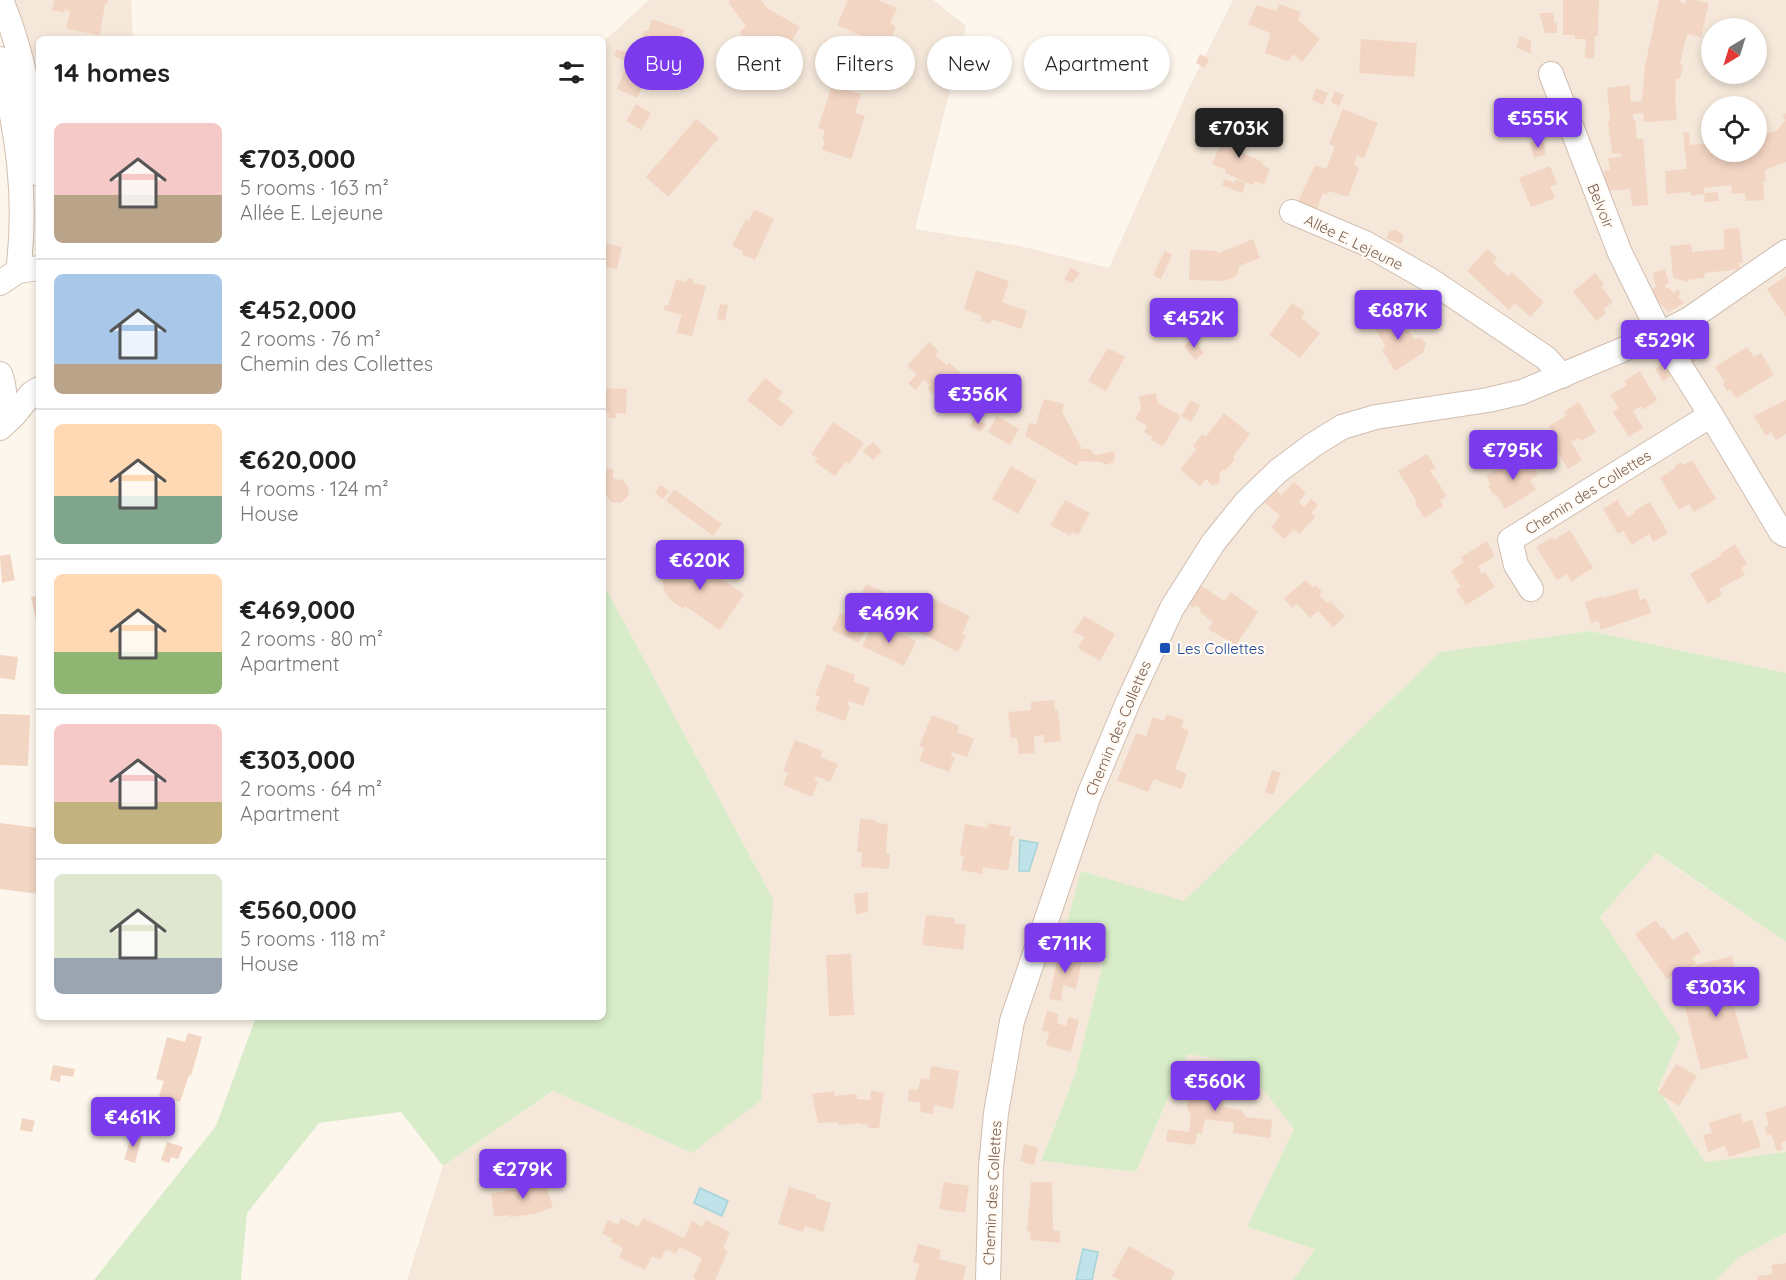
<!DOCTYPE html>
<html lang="en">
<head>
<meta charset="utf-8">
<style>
  :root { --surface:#fff; --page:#f2f2f2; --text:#222; --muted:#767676; --line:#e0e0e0; --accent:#7c3aed }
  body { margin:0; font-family:Quicksand,sans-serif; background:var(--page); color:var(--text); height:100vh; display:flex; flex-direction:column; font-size:22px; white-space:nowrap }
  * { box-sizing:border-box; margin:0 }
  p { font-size:20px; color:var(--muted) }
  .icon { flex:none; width:33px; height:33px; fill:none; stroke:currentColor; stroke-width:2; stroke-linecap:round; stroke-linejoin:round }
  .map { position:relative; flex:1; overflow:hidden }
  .panel { position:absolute; left:36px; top:36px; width:570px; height:984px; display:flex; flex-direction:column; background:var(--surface); border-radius:9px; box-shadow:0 3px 9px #0003 }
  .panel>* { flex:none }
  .banner { position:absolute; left:624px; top:36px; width:570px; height:54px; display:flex; gap:12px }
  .needle { width:39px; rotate:218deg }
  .fabs { position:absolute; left:1701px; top:18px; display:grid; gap:12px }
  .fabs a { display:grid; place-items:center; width:66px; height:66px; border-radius:50%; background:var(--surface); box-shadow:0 3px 9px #0003; font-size:30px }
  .price { position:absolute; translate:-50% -51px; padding:0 14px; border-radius:6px; background:var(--accent); color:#fff; font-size:20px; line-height:39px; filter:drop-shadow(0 2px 3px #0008) }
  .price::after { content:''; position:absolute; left:50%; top:36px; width:18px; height:14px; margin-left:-9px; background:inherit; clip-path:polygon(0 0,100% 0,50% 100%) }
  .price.current { background:#222; color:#fff }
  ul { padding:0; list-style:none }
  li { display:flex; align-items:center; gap:18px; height:150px; padding:0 18px }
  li+li { border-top:2px solid var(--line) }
  li span { display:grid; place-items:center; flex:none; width:168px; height:120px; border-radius:9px; color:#555 }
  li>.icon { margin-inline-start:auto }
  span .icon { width:72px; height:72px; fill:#fffc; stroke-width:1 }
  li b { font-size:26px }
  h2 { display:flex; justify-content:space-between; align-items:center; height:72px; padding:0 18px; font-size:26px }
  .chip { padding:0 21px; border-radius:27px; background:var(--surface); box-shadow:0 3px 9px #0003; font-size:21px; line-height:54px }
  .chip.current { background:var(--accent); color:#fff }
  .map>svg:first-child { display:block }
</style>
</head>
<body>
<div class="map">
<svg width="1786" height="1280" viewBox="0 0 1786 1280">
  <rect width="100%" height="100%" fill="#fdf6ec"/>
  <g fill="#f5e8da" fill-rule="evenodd">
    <polygon points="11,0 131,0 133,39 39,39 39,125"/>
    <path d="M649 0H933L966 26 915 229 1020 246 1109 268 1188 90 1233 0H1786V673L1590 631 1440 652 1184 902 1082 871 1066 926 1105 958 1075 1075 1041 1161 1136 1172 1187 1054 1243 1063 1294 1129 1247 1227 1315 1249 1293 1280H407L443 1166 554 1091 692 1153 773 899 603 583V42ZM1712 28H1756V74H1712ZM1712 106H1756V152H1712Z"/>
    <polygon points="1655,853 1786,942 1786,1152 1705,1163 1658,1088 1600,917"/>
    <polygon points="1786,1233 1786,1280 1716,1280 1741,1256"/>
  </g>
  <g fill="#d8ecc9">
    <polygon points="603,583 773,899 761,1100 692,1153 553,1091 443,1166 401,1112 319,1123 247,1213 241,1280 94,1280 216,1126 256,1017 603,1017"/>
    <polygon points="1590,631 1786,673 1786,942 1656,853 1600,917 1680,1037 1658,1089 1705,1162 1786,1152 1786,1233 1741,1256 1716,1280 1293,1280 1315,1249 1247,1227 1294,1129 1242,1063 1187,1054 1136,1172 1041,1161 1075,1075 1104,958 1066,926 1081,871 1184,901 1440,652"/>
  </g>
  <g fill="#bfe3e8" stroke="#a5d3da" stroke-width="1.5">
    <polygon points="1020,840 1038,843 1029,871 1019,871"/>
    <polygon points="700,1188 728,1201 722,1216 694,1203"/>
    <polygon points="1083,1249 1098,1252 1092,1280 1076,1280"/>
  </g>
  <g fill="#f3d5c3">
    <polygon points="54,0 108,0 108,3 105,3 100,35 66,29 70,11 65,10 64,12 52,10"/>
    <polygon points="730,0 761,0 767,8 800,27 786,51 774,44 768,54 743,39 740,32 746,26 728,2"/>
    <polygon points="848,0 878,0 897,8 890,23 896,27 887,47 837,25"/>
    <polygon points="1563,0 1599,0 1598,36 1595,36 1594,59 1585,58 1586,39 1575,39 1575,35 1563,35"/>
    <polygon points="1659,0 1680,0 1680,2 1685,4 1686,0 1695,0 1709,3 1701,37 1687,34 1680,64 1683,65 1680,79 1676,78 1675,97 1677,120 1644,122 1643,113 1633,114 1633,119 1635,120 1637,139 1643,138 1648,205 1632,206 1630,189 1607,191 1604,171 1610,170 1608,158 1621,157 1620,153 1612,154 1608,122 1610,121 1607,88 1630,85 1631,102 1642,101 1645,66"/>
    <polygon points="1279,4 1301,12 1298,20 1320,39 1302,62 1293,54 1288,61 1265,53 1270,33 1248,24 1257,5 1276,11"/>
    <polygon points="1539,13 1554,13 1554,23 1557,23 1557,33 1545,33"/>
    <polygon points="652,19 684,30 670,71 644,62 648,51 642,48 646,37 642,36 644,30 648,31"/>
    <polygon points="1520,36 1531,41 1531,54 1516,47"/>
    <polygon points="1361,39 1417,43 1414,77 1359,73"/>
    <polygon points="826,40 845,48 833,64 814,56"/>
    <polygon points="616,49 629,53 626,61 614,56"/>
    <polygon points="891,51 908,58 905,68 887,61"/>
    <polygon points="1200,54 1209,59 1205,68 1196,63"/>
    <polygon points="628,62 649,71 637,98 617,89"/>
    <polygon points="832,85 861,94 855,113 865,116 851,159 822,150 825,141 822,139 825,131 818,128"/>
    <polygon points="1316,88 1328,93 1323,105 1312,100"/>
    <polygon points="1335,91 1344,95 1339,106 1331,102"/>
    <polygon points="636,104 651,113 641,130 626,121"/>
    <polygon points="1343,109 1378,123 1364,158 1357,156 1354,165 1359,168 1348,197 1329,191 1327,195 1323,193 1317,209 1298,202 1315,165 1326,169 1335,147 1329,144"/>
    <polygon points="1786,113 1786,162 1765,170 1766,181 1763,181 1764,200 1746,201 1745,193 1732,194 1731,185 1704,188 1704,194 1691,196 1690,192 1666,194 1665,171 1687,169 1683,133 1689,132 1690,145 1712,143 1712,152 1756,152 1756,137 1777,130 1786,120 1782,117"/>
    <polygon points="696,119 719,138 668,197 646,177"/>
    <polygon points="1229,124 1244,131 1239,145 1242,147 1240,152 1263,162 1262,164 1270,169 1264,185 1255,181 1253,185 1225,173 1226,170 1212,164"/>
    <polygon points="1543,140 1546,155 1534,158 1530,142"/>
    <polygon points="1550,166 1557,184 1550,187 1555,198 1531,207 1519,178"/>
    <polygon points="1225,179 1234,183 1236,179 1246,183 1242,193 1222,185"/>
    <polygon points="1718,192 1719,201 1705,202 1704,193"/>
    <polygon points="754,209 774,219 755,260 742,254 743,251 732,246 746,219 749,221"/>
    <polygon points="1739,228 1743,263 1739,263 1740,269 1705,273 1704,278 1688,280 1688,282 1673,278 1670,246 1691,244 1692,252 1724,249 1724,229"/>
    <polygon points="1395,229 1403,235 1403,241 1400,244 1386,238 1389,232"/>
    <polygon points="1253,239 1260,258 1239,266 1237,275 1233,278 1224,281 1189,280 1190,250 1217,251 1217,254"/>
    <polygon points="603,243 622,247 617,269 603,267"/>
    <polygon points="1487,249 1497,258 1493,263 1508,276 1512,272 1544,302 1530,317 1515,303 1509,310 1467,271"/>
    <polygon points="1165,251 1172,255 1161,279 1153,275"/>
    <polygon points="1071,268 1080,273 1072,283 1064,279"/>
    <polygon points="1665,269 1669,283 1665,285 1666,288 1669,288 1674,293 1677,289 1681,293 1678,297 1684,303 1669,312 1660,304 1651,289 1656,287 1652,273"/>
    <polygon points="976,270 1009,281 1002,302 1027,311 1021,329 992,319 990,324 980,321 982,316 964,309"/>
    <polygon points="1595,273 1604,284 1601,286 1613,302 1604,309 1606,313 1596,321 1573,292"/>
    <polygon points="1786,276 1786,317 1767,289"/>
    <polygon points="688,278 693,279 693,283 706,286 692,336 676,333 682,315 664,310 665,305 668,306 676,280 686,282"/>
    <polygon points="1292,303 1305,312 1301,318 1320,333 1300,358 1269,335"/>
    <polygon points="720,304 728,305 725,321 717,319"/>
    <polygon points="1389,310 1392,311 1398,317 1400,316 1414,339 1421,338 1426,343 1423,353 1395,371 1382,350 1386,347 1374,327 1380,322 1380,318 1382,314"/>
    <polygon points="1193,338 1204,353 1195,360 1184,346"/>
    <polygon points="929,342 939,351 935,356 947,365 949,363 967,378 965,381 973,389 956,409 936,392 934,395 927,389 930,385 923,380 916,390 908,384 917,374 907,366"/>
    <polygon points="1697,343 1704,356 1692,363 1684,351"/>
    <polygon points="1747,347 1754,357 1761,353 1774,375 1736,398 1730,389 1727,391 1723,384 1725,382 1715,367"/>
    <polygon points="1108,348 1125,357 1106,391 1088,381"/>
    <polygon points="1668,361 1675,373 1663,381 1655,369"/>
    <polygon points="1640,371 1657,400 1642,410 1641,406 1633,411 1643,428 1629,437 1613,412 1619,408 1610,395 1627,385 1624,381"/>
    <polygon points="765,378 783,392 778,399 794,411 781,427 747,400"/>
    <polygon points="603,388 627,389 626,414 616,413 616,418 609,418 609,413 603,413"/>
    <polygon points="1156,393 1158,403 1181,416 1163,446 1151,440 1152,437 1144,432 1147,426 1135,419 1141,408 1139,396"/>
    <polygon points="1044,399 1064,404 1062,412 1082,449 1091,449 1093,454 1097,455 1114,451 1115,457 1113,462 1106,465 1100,462 1079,461 1076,466 1025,436 1029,423 1036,424"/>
    <polygon points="1191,400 1200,405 1196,414 1191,422 1181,416"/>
    <polygon points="1786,400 1786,434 1776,440 1771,432 1766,436 1754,416"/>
    <polygon points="1579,402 1596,432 1581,441 1579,438 1571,442 1582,460 1568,469 1552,443 1558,440 1549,426 1566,416 1564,412"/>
    <polygon points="1224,413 1250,434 1233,457 1235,459 1225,471 1223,469 1219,474 1220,481 1218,484 1212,485 1206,479 1200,486 1180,470 1196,449 1193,446 1202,434 1206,437"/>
    <polygon points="997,416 1019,429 1010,445 988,432"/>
    <polygon points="975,419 986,424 981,432 969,426"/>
    <polygon points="833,422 864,443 849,464 846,461 835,476 815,462 818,459 811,454"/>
    <polygon points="873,442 882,451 873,460 862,451"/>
    <polygon points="1524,453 1538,475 1530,480 1536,490 1505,509 1496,494 1494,495 1488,486 1491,485 1486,476"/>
    <polygon points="1427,454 1436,468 1430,471 1447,496 1440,500 1443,506 1424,518 1415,503 1417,502 1398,471"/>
    <polygon points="1692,460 1716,499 1694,512 1689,504 1679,510 1660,478 1675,468 1674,466 1681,462 1683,465"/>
    <polygon points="1011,466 1037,481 1018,514 992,499"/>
    <polygon points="603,468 613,469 613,477 615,479 623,480 629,488 628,496 621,503 611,502 604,493"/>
    <polygon points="1294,482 1306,493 1299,502 1304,507 1311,499 1318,505 1311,513 1315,517 1299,534 1294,529 1284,539 1271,527 1280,516 1263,501 1276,489 1281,495"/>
    <polygon points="660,485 669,491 663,499 655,493"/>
    <polygon points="674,489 722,524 713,536 666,501"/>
    <polygon points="1065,500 1090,513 1078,535 1072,532 1070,536 1050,525"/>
    <polygon points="1617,500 1628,517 1635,513 1634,511 1650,502 1668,533 1653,542 1649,534 1632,545 1623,531 1618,534 1603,509"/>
    <polygon points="1570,530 1593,568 1571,582 1567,574 1557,580 1536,547 1552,537 1554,540"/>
    <polygon points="1487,541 1495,556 1478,567 1482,574 1485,572 1495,587 1466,605 1456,590 1461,587 1451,571 1464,562 1461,557"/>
    <polygon points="1735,544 1747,564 1741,568 1745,575 1719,589 1722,595 1708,604 1690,574 1721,556 1720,554"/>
    <polygon points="10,554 15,580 2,583 0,556"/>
    <polygon points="686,556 695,557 693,560 744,594 720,630 685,606 683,609 670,600 664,590 662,579 666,567 674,559"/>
    <polygon points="1305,580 1313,587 1316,585 1322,592 1319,595 1327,603 1330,601 1345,616 1333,627 1318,611 1310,618 1297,604 1292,608 1284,599"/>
    <polygon points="866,584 888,594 879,610 858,600"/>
    <polygon points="1199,584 1224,601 1231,592 1258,612 1236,645 1208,629 1213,622 1201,613 1200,608 1197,606 1192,607 1187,603"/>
    <polygon points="1637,588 1640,600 1646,598 1651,613 1601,630 1598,621 1591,623 1585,602 1602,596 1603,598"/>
    <polygon points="39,596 39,620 36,620 31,597"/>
    <polygon points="928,596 970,616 962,634 966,636 958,652 919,632 929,613 921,610"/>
    <polygon points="840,613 867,627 859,643 832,630"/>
    <polygon points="1084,616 1115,634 1100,661 1078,648 1084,637 1074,632"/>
    <polygon points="875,621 916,641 904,666 862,646"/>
    <polygon points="0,655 18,657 15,680 0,678"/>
    <polygon points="827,664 855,675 853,681 870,688 863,706 848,701 847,704 850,706 845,721 815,710 820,697 815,695"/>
    <polygon points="1054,700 1055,711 1058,710 1061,741 1044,743 1044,735 1034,736 1035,753 1019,754 1017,738 1011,738 1008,712 1031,710 1031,702"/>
    <polygon points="0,714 30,715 28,766 0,765"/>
    <polygon points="1167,714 1184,720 1181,728 1189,731 1175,769 1187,774 1181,789 1154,779 1148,792 1117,780 1136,733 1146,736 1153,717 1164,721"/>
    <polygon points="932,715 959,726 957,732 974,739 967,757 952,752 951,756 955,757 949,772 919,761 924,748 919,746"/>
    <polygon points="795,740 823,751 820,757 838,764 830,782 816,776 814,780 818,782 812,797 783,785 788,773 783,771"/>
    <polygon points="1272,770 1281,773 1273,795 1265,792"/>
    <polygon points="860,819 876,820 876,823 888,824 886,853 890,854 889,869 861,867 862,852 857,852"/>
    <polygon points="0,823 39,828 39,894 0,889"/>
    <polygon points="988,823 1011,827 1009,836 1014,836 1008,871 983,867 982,874 961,870 964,856 960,855 965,824 987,828"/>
    <polygon points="868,892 868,912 856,914 854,894"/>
    <polygon points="926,915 955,918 954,923 966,925 963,950 922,945"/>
    <polygon points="1656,920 1661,928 1663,927 1673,940 1687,931 1701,952 1692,958 1696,964 1685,971 1682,966 1676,969 1677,972 1667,979 1635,934"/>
    <polygon points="1059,950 1083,957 1076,989 1063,985 1061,1001 1049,999"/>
    <polygon points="851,954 854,1015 829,1016 826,955"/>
    <polygon points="1732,956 1736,974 1726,977 1748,1058 1701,1070 1684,1004 1715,995 1713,986 1703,989 1696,965"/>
    <polygon points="1047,1011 1059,1014 1057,1023 1066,1026 1069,1017 1079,1020 1071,1052 1046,1045 1049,1032 1042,1031"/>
    <polygon points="188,1033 202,1037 191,1076 189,1075 180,1102 159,1096 164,1081 156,1079 167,1037 185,1042"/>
    <polygon points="1676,1064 1697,1076 1679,1106 1658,1093"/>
    <polygon points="53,1065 75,1069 73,1077 61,1075 60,1082 50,1080"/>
    <polygon points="931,1066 959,1071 953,1109 934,1105 933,1114 920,1112 921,1103 908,1101 909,1089 918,1090 921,1078 929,1080"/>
    <polygon points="1196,1067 1210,1070 1208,1082 1223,1084 1226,1089 1223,1107 1241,1110 1246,1117 1272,1120 1270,1138 1233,1133 1234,1123 1205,1119 1202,1134 1197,1133 1196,1142 1193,1145 1166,1141 1168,1129 1189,1132 1191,1114 1187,1108 1187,1103 1191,1097"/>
    <polygon points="871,1090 884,1093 879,1128 868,1128 868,1125 858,1123 839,1125 838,1122 818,1123 812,1094 834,1091 835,1096 856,1094 857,1099 870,1100"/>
    <polygon points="1786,1106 1786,1141 1781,1142 1783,1150 1777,1151 1771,1134 1767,1135 1764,1127 1769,1126 1765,1113"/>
    <polygon points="1740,1113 1743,1123 1752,1120 1761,1147 1729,1157 1725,1146 1708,1152 1703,1135 1712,1133 1709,1123"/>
    <polygon points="22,1118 35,1121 32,1132 20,1130"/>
    <polygon points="133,1133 142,1135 135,1163 124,1159"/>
    <polygon points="167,1142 183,1147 178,1159 171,1157 169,1163 161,1160"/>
    <polygon points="1024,1144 1038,1148 1034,1165 1020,1161"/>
    <polygon points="542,1174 553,1207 535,1214 510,1217 508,1215 494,1217 491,1194 529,1186 530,1186 528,1178"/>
    <polygon points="944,1182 969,1186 965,1213 939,1209"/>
    <polygon points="1031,1182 1052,1182 1053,1230 1060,1231 1060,1243 1031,1240 1030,1231 1027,1231"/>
    <polygon points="789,1187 816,1195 816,1198 831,1203 823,1232 805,1226 803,1232 778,1224"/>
    <polygon points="621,1218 638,1227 643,1218 684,1238 692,1221 702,1227 706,1220 730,1232 723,1248 728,1251 715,1280 697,1280 693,1278 702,1258 679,1247 676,1254 666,1249 660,1260 652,1256 645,1270 619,1258 623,1248 611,1242 612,1238 602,1234 608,1220 618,1225"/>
    <polygon points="918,1244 941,1250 939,1259 966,1266 963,1280 915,1280 919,1264 913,1262"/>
    <polygon points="1129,1246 1175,1272 1171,1280 1120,1280 1112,1276"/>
    <polygon points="1786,1263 1786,1280 1758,1280 1757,1276 1773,1274 1771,1265"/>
  </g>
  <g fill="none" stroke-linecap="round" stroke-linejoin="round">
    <g stroke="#d1beb0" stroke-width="26">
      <g id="street">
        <path d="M1 0C25 57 33 113 39 174"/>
        <path d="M0 59C17 131 28 197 18 271"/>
        <polyline points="1551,74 1620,253 1660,334 1711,415 1781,532 1786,535"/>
        <polyline points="1292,212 1365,243 1430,280 1546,358 1562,376"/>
        <polyline points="0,283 18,271 39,268"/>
        <path d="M0 374C6 390 5 402 0 417"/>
        <polyline points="0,428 14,415 31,394 39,389"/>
        <polyline points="1531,589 1516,565 1510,540 1711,415"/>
        <polyline points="988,1280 991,1167 996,1113 1012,1021 1089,795 1128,702 1172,608 1213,543 1246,502 1278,471 1313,445 1342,427 1376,417 1488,400 1522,392 1660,334 1688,320 1786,252"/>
      </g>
    </g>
    <use href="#street" stroke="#fff" stroke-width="24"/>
  </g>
  <rect fill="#1a4fb4" stroke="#fffaf3" stroke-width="2" x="1159" y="642" width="12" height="12" rx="3"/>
  <g text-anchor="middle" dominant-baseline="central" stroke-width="4.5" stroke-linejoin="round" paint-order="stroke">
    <g font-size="15" fill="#7a5c4d" stroke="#fffaf3">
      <text transform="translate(1601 206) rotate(68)">Belvoir</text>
      <text transform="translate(1354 242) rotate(26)">Allée E. Lejeune</text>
      <text transform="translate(1588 492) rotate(-32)">Chemin des Collettes</text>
      <text transform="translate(1118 728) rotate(-67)">Chemin des Collettes</text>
      <text transform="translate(992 1193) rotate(-87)">Chemin des Collettes</text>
    </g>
    <g font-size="15" fill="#164399" stroke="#fffaf3" text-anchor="start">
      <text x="1177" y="648">Les Collettes</text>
    </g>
  </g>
</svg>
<div class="fabs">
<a><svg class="needle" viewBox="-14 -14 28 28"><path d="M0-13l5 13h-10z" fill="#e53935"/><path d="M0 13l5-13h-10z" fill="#767676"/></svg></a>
<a><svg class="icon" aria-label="locate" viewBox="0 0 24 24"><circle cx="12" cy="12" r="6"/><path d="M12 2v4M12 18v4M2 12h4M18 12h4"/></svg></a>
</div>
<b class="price" style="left:1538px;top:149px">€555K</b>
<b class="price current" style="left:1239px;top:159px">€703K</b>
<b class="price" style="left:1398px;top:341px">€687K</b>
<b class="price" style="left:1194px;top:349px">€452K</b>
<b class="price" style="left:1665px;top:371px">€529K</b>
<b class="price" style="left:978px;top:425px">€356K</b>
<b class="price" style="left:1513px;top:481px">€795K</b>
<b class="price" style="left:700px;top:591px">€620K</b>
<b class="price" style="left:889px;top:644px">€469K</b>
<b class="price" style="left:1065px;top:974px">€711K</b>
<b class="price" style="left:1716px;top:1018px">€303K</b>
<b class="price" style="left:1215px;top:1112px">€560K</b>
<b class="price" style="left:133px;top:1148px">€461K</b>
<b class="price" style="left:523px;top:1200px">€279K</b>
<div class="banner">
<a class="chip current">Buy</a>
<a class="chip">Rent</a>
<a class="chip">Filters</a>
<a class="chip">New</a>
<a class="chip">Apartment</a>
</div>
<section class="panel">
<h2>14 homes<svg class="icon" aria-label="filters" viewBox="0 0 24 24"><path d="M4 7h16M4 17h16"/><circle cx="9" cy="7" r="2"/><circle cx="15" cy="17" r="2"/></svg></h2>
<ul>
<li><span style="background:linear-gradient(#f6c9c9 60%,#b9a48a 0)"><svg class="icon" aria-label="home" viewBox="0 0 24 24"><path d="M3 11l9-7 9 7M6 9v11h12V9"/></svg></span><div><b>€703,000</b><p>5 rooms · 163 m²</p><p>Allée E. Lejeune</p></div></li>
<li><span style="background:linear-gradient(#a9c7e8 75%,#b9a48a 0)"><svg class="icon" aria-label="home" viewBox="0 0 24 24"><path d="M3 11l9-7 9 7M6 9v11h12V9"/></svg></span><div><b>€452,000</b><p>2 rooms · 76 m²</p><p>Chemin des Collettes</p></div></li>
<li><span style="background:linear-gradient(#ffd9b3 60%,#7fa58c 0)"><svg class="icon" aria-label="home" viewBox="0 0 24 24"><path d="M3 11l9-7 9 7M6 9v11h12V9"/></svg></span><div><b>€620,000</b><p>4 rooms · 124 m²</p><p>House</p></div></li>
<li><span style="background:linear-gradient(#ffd9b3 65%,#8fb573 0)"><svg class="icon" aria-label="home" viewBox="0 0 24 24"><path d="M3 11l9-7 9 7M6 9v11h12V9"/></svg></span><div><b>€469,000</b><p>2 rooms · 80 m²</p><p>Apartment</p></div></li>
<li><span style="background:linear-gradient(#f6c9c9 65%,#c2b280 0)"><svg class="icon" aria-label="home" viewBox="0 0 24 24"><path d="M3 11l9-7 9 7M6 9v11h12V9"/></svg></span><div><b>€303,000</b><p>2 rooms · 64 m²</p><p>Apartment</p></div></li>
<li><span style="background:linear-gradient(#dfe7d0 70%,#9aa5b1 0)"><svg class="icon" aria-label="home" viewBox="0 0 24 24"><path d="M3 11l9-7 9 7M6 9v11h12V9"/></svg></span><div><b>€560,000</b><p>5 rooms · 118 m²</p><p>House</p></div></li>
</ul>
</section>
</div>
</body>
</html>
